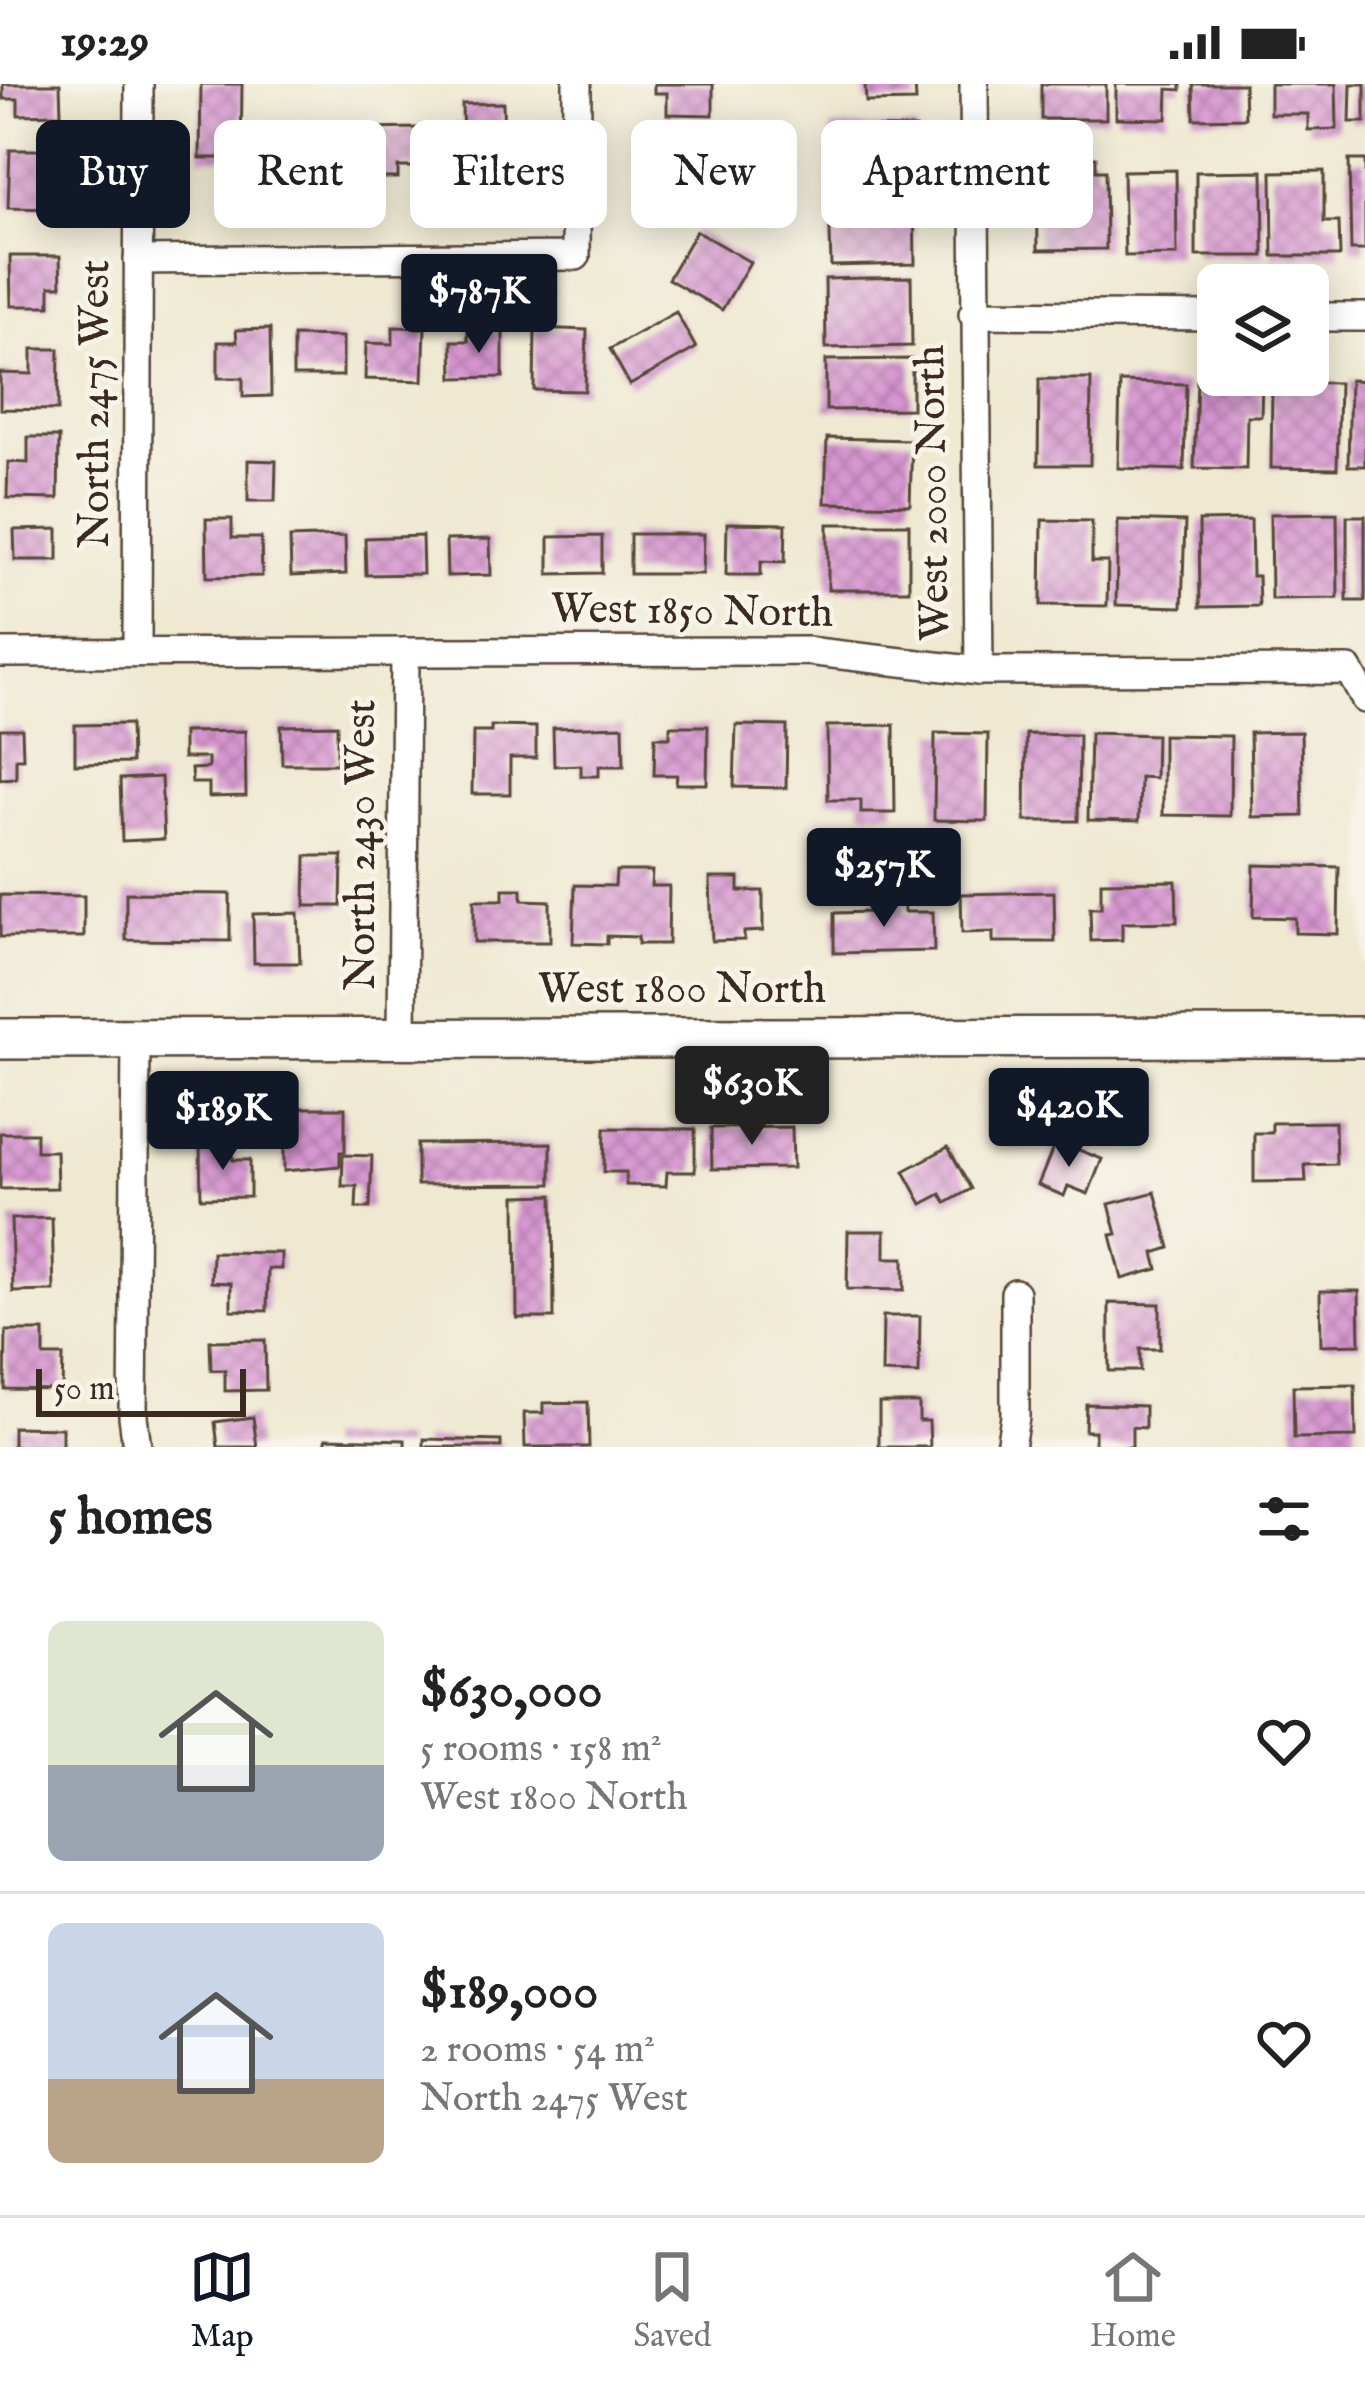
<!DOCTYPE html>
<html lang="en">
<head>
<meta charset="utf-8">
<style>
  :root { --surface:#fff; --page:#f2f2f2; --text:#222; --muted:#767676; --line:#e0e0e0; --accent:#111827 }
  body { margin:0; font-family:"IM FELL English",serif; background:var(--page); color:var(--text); height:100vh; display:flex; flex-direction:column; font-size:45px; white-space:nowrap }
  * { box-sizing:border-box; margin:0 }
  p { font-size:39px; color:var(--muted) }
  .icon { flex:none; width:66px; height:66px; fill:none; stroke:currentColor; stroke-width:2; stroke-linecap:round; stroke-linejoin:round }
  .map { position:relative; height:1363px; overflow:hidden }
  .panel { display:flex; flex-direction:column; background:var(--surface); flex:1 }
  .panel>* { flex:none }
  .guide { position:absolute; left:36px; top:36px; width:1293px; height:108px; display:flex; gap:24px }
  .fabs { position:absolute; left:1197px; top:180px; display:grid; gap:24px }
  .fabs a { display:grid; place-items:center; width:132px; height:132px; border-radius:18px; background:var(--surface); box-shadow:0 6px 30px #0003; font-size:60px }
  .scale { position:absolute; left:36px; bottom:30px; width:210px; box-sizing:border-box; padding-left:12px; border:6px solid #3b2a1e; border-top:0; font-size:33px; line-height:42px; white-space:nowrap; color:#3b2a1e; -webkit-text-stroke:9px #f7f3e8; paint-order:stroke }
  .price { position:absolute; translate:-50% -102px; padding:0 27px; border-radius:12px; background:var(--accent); color:#fff; font-size:39px; line-height:78px; filter:drop-shadow(0 3px 6px #0008) }
  .price::after { content:''; position:absolute; left:50%; top:72px; width:36px; height:27px; margin-left:-18px; background:inherit; clip-path:polygon(0 0,100% 0,50% 100%) }
  .price.current { background:#222; color:#fff }
  ul { padding:0; list-style:none }
  li { display:flex; align-items:center; gap:36px; height:300px; padding:0 48px }
  li+li { border-top:3px solid var(--line) }
  li span { display:grid; place-items:center; flex:none; width:336px; height:240px; border-radius:18px; color:#555 }
  li>.icon { margin-inline-start:auto }
  span .icon { width:144px; height:144px; fill:#fffc; stroke-width:1 }
  li b { font-size:51px }
  h2 { display:flex; justify-content:space-between; align-items:center; height:144px; padding:0 48px; font-size:51px }
  .tag { padding:0 42px; border-radius:18px; background:var(--surface); box-shadow:0 6px 30px #0003; font-size:42px; line-height:108px }
  .tag.current { background:var(--accent); color:#fff }
  .status { display:flex; justify-content:space-between; align-items:center; height:84px; padding:0 60px; background:var(--surface); direction:ltr }
  .status svg { height:33px; fill:currentColor }
  .dock { display:flex; justify-content:space-around; align-items:center; height:168px; border-top:3px solid var(--line); background:var(--surface); font-size:33px; color:var(--muted) }
  .dock a { display:grid; justify-items:center; gap:6px }
  .dock .current { color:var(--accent) }
  .map>svg:first-child { display:block }
</style>
</head>
<body>
<div class="status"><b>19:29</b><svg viewBox="0 0 49 12"><path d="M0 12V9h3v3zM5 12V6h3v6zM10 12V3h3v9zM15 12V0h3v12zM26 1h20v11H26zM47 4h2v5h-2z"/></svg></div>
<div class="map">
<svg width="1365" height="1363" viewBox="0 0 1365 1363">
  <defs>
    <pattern id="building-cross-hatch" width="8" height="8" patternUnits="userSpaceOnUse" patternTransform="scale(3)"><rect width="8" height="8" fill="#d796d1"/><path d="M0 0l8 8M0 8l8-8" fill="none" stroke="#b07ba9"/></pattern>
  </defs>
  <rect width="100%" height="100%" fill="#f7f3e8"/>
  <filter id="ink" filterUnits="userSpaceOnUse"><feTurbulence type="fractalNoise" baseFrequency=".00833" numOctaves="2"/><feDisplacementMap in="SourceGraphic" scale="24" xChannelSelector="R" yChannelSelector="G"/><feConvolveMatrix kernelMatrix="1 2 1 2 8 2 1 2 1" color-interpolation-filters="sRGB"/></filter>
  <filter id="wash" filterUnits="userSpaceOnUse"><feTurbulence type="fractalNoise" baseFrequency=".004" numOctaves="4" result="noise"/><feDisplacementMap in="SourceGraphic" scale="48" xChannelSelector="R" yChannelSelector="G"/><feGaussianBlur stdDeviation="2.7" result="paint"/><feColorMatrix in="noise" values="0 0 0 0 0 0 0 0 0 0 0 0 0 0 0 0 0 1.4 0 .05"/><feComposite in="paint" operator="in"/></filter>
  <g filter="url(#wash)">
    <rect width="100%" height="100%" fill="#efe9d2"/>
    <g id="blocks">
      <g fill="url(#building-cross-hatch)">
        <polygon points="3,0 60,0 61,30 18,31 18,15 3,15"/>
        <polygon points="201,0 242,0 241,74 200,74"/>
        <polygon points="654,0 713,0 713,31 667,30 667,9 654,9"/>
        <polygon points="865,0 915,0 916,17 866,18"/>
        <rect x="1041" y="0" width="65" height="35"/>
        <polygon points="1116,0 1181,0 1181,6 1168,5 1167,35 1116,34"/>
        <polygon points="1193,0 1244,0 1245,34 1194,35"/>
        <polygon points="1270,0 1336,0 1337,45 1308,46 1308,30 1270,30"/>
        <polygon points="1351,0 1365,0 1365,38 1350,38"/>
        <polygon points="503,19 505,94 464,95 462,20"/>
        <polygon points="346,42 348,94 314,94 314,78 289,79 288,43"/>
        <polygon points="831,43 916,44 915,95 830,94"/>
        <polygon points="417,44 418,83 398,83 398,94 368,94 367,45"/>
        <polygon points="686,54 724,55 724,81 734,81 734,100 723,100 723,124 685,123"/>
        <polygon points="10,66 46,66 46,94 61,94 61,125 8,124"/>
        <polygon points="1075,73 1096,73 1096,87 1105,87 1106,165 1038,166 1037,89 1075,89"/>
        <polygon points="1349,76 1365,76 1365,166 1351,166"/>
        <polygon points="1176,86 1177,171 1125,172 1123,87"/>
        <polygon points="1263,87 1264,172 1196,172 1196,88"/>
        <polygon points="1324,87 1324,138 1339,138 1340,172 1273,172 1272,88"/>
        <polygon points="914,115 915,180 831,182 829,116"/>
        <polygon points="696,147 750,178 722,226 668,195"/>
        <polygon points="10,172 60,172 61,202 50,202 50,222 11,222"/>
        <polygon points="911,193 912,262 826,264 825,195"/>
        <polygon points="676,228 696,264 630,301 610,265"/>
        <polygon points="393,243 425,244 423,297 365,295 366,259 393,260"/>
        <polygon points="535,244 587,246 585,307 534,306"/>
        <polygon points="270,245 271,312 243,313 243,294 218,294 218,258 237,258 236,246"/>
        <polygon points="503,248 503,293 453,294 452,257 468,257 468,249"/>
        <polygon points="293,252 343,253 343,292 293,292"/>
        <polygon points="32,265 59,265 58,326 0,325 0,289 32,290"/>
        <polygon points="912,275 912,325 826,326 826,276"/>
        <polygon points="1039,295 1091,295 1090,381 1038,381"/>
        <polygon points="1350,296 1365,297 1365,382 1348,382"/>
        <polygon points="1197,297 1262,299 1261,332 1247,332 1246,385 1194,384"/>
        <polygon points="1120,298 1186,300 1184,386 1118,384"/>
        <polygon points="1272,298 1339,299 1337,385 1271,384"/>
        <polygon points="28,353 59,353 58,415 7,414 8,378 28,379"/>
        <polygon points="827,354 912,356 910,421 825,419"/>
        <polygon points="248,376 276,377 275,417 248,417"/>
        <polygon points="1337,429 1338,514 1271,515 1270,430"/>
        <rect x="1347" y="432" width="18" height="85"/>
        <polygon points="206,435 232,435 232,454 261,454 262,492 207,493"/>
        <polygon points="1042,436 1092,437 1092,478 1108,478 1107,522 1041,521"/>
        <polygon points="1118,436 1185,438 1182,523 1116,521"/>
        <polygon points="1251,436 1252,492 1258,492 1259,522 1200,523 1199,437"/>
        <polygon points="727,439 786,440 785,478 761,477 761,491 726,491"/>
        <rect x="828" y="440" width="81" height="66"/>
        <polygon points="58,445 58,476 15,476 14,446"/>
        <polygon points="630,450 704,450 703,490 630,490"/>
        <polygon points="345,452 346,490 291,492 290,454"/>
        <polygon points="422,452 423,490 366,491 365,454"/>
        <polygon points="602,452 602,489 549,490 549,453"/>
        <polygon points="490,455 491,491 447,492 446,456"/>
        <polygon points="130,640 131,679 75,680 75,641"/>
        <polygon points="337,641 337,680 282,680 281,642"/>
        <polygon points="736,641 787,642 786,704 734,703"/>
        <polygon points="894,641 895,729 861,729 861,716 828,716 827,642"/>
        <polygon points="491,642 536,643 536,674 510,674 510,710 472,710 473,648 491,648"/>
        <polygon points="623,642 624,682 599,682 599,692 581,692 581,681 554,682 553,644"/>
        <polygon points="670,642 708,642 707,700 676,700 677,691 654,691 655,653 670,653"/>
        <polygon points="0,645 22,645 23,674 16,674 16,694 0,695"/>
        <polygon points="245,647 246,712 209,713 209,699 192,699 191,685 208,684 208,674 183,674 183,648"/>
        <polygon points="1301,648 1303,732 1252,733 1250,649"/>
        <polygon points="935,649 988,650 987,737 934,736"/>
        <polygon points="1090,649 1156,651 1155,694 1140,693 1139,737 1088,736"/>
        <polygon points="1026,650 1079,651 1078,737 1025,737"/>
        <polygon points="1163,651 1231,652 1230,732 1163,731"/>
        <polygon points="161,693 164,755 122,757 120,695"/>
        <polygon points="306,772 342,772 341,822 305,822"/>
        <polygon points="1254,781 1339,783 1338,850 1295,849 1295,834 1253,833"/>
        <polygon points="616,787 652,787 651,802 669,802 668,860 638,860 638,853 607,852 607,860 573,859 575,801 615,802"/>
        <polygon points="710,794 739,794 739,807 763,807 763,847 744,848 744,856 712,857"/>
        <polygon points="1176,797 1177,838 1122,839 1122,856 1091,857 1090,824 1101,824 1101,798"/>
        <polygon points="503,805 522,805 522,816 550,817 550,858 474,858 474,816 503,816"/>
        <polygon points="1054,808 1055,858 993,858 993,848 962,849 961,810"/>
        <polygon points="126,809 230,810 230,857 126,856"/>
        <polygon points="0,811 84,812 84,853 0,853"/>
        <polygon points="873,816 904,816 904,828 933,828 934,867 834,869 834,829 873,828"/>
        <polygon points="298,829 300,879 254,879 253,830"/>
        <polygon points="284,1024 345,1024 345,1068 340,1068 340,1082 284,1087"/>
        <polygon points="1335,1038 1336,1080 1305,1081 1306,1097 1254,1098 1254,1049 1272,1049 1272,1039"/>
        <polygon points="792,1043 793,1084 712,1085 711,1044"/>
        <polygon points="605,1044 695,1045 695,1088 667,1088 666,1102 626,1101 626,1088 604,1088"/>
        <polygon points="0,1049 36,1049 36,1067 56,1067 57,1104 0,1105"/>
        <polygon points="1056,1057 1102,1075 1088,1110 1068,1102 1064,1112 1038,1101"/>
        <polygon points="551,1059 551,1100 417,1101 417,1060"/>
        <polygon points="232,1060 233,1076 250,1076 250,1113 201,1114 200,1061"/>
        <polygon points="948,1063 971,1105 946,1119 941,1110 922,1120 904,1087"/>
        <polygon points="343,1071 372,1072 370,1124 356,1124 357,1102 342,1102"/>
        <polygon points="1155,1108 1170,1164 1154,1169 1158,1185 1122,1195 1111,1151 1117,1150 1109,1120"/>
        <polygon points="553,1111 554,1234 517,1234 516,1112"/>
        <polygon points="52,1134 54,1207 13,1208 11,1135"/>
        <polygon points="848,1147 885,1147 885,1174 904,1174 904,1206 847,1205"/>
        <polygon points="212,1168 281,1169 281,1185 268,1185 267,1227 231,1226 231,1199 211,1198"/>
        <polygon points="1320,1207 1359,1207 1360,1260 1321,1261"/>
        <polygon points="1109,1219 1160,1220 1160,1265 1140,1265 1140,1287 1109,1287"/>
        <polygon points="883,1232 920,1232 919,1290 882,1289"/>
        <polygon points="6,1247 44,1247 44,1272 63,1272 62,1306 5,1305"/>
        <polygon points="265,1256 266,1306 225,1307 225,1286 211,1286 210,1257"/>
        <polygon points="1355,1301 1356,1353 1294,1354 1293,1302"/>
        <polygon points="588,1318 589,1363 525,1363 524,1329 543,1329 543,1319"/>
        <polygon points="879,1319 919,1319 919,1337 929,1337 930,1363 879,1363"/>
        <polygon points="1086,1320 1145,1322 1145,1344 1132,1343 1132,1363 1095,1363 1095,1347 1085,1347"/>
        <polygon points="253,1333 257,1363 218,1363 215,1338"/>
        <polygon points="13,1343 62,1344 62,1363 13,1363"/>
        <polygon points="326,1354 405,1356 405,1363 326,1363"/>
        <polygon points="424,1355 501,1357 501,1363 424,1363"/>
      </g>
    </g>
  </g>
  <g filter="url(#ink)">
    <use href="#blocks" fill-opacity="0" stroke="#564739" stroke-width="3"/>
    <g fill="none" stroke-linecap="round" stroke-linejoin="round">
      <g stroke="#564739" stroke-width="32">
        <g id="street">
          <polyline points="974,0 979,587"/>
          <polyline points="138,176 576,172 577,0"/>
          <polyline points="973,230 1218,232"/>
          <polyline points="1308,233 1365,233"/>
          <polyline points="137,568 139,0"/>
          <polyline points="0,569 807,567 979,587 1349,586 1365,615"/>
          <polyline points="402,954 405,568"/>
          <polyline points="136,955 133,1332 137,1363"/>
          <polyline points="1010,1363 1015,1333 1015,1209"/>
        </g>
      </g>
      <g stroke="#564739" stroke-width="44">
        <polyline id="secondary" points="0,955 1365,953"/>
      </g>
      <use href="#street" stroke="#fff" stroke-width="27"/>
      <use href="#secondary" stroke="#fff" stroke-width="39"/>
    </g>
  </g>
  <g text-anchor="middle" dominant-baseline="central" stroke-width="9" stroke-linejoin="round" paint-order="stroke">
    <g font-size="42" fill="#3b2a1e" stroke="#f7f3e8">
      <text transform="translate(96 320) rotate(-90)">North 2475 West</text>
      <text transform="translate(934 409) rotate(-91)">West 2000 North</text>
      <text transform="translate(692 528) rotate(1)">West 1850 North</text>
      <text transform="translate(362 761) rotate(-90)">North 2430 West</text>
      <text x="682" y="906">West 1800 North</text>
    </g>
  </g>
</svg>
<div class="fabs">
<a><svg class="icon" aria-label="layers" viewBox="0 0 24 24"><path d="M12 4l9 5-9 5-9-5zM3 14l9 5 9-5"/></svg></a>
</div>
<div class="scale">50 m</div>
<b class="price" style="left:479px;top:272px">$787K</b>
<b class="price" style="left:884px;top:846px">$257K</b>
<b class="price current" style="left:752px;top:1064px">$630K</b>
<b class="price" style="left:1069px;top:1086px">$420K</b>
<b class="price" style="left:223px;top:1089px">$189K</b>
<div class="guide">
<a class="tag current">Buy</a>
<a class="tag">Rent</a>
<a class="tag">Filters</a>
<a class="tag">New</a>
<a class="tag">Apartment</a>
</div>
</div>
<section class="panel">
<h2>5 homes<svg class="icon" aria-label="filters" viewBox="0 0 24 24"><path d="M4 7h16M4 17h16"/><circle cx="9" cy="7" r="2"/><circle cx="15" cy="17" r="2"/></svg></h2>
<ul>
<li><span style="background:linear-gradient(#dfe7d0 60%,#9aa5b1 0)"><svg class="icon" aria-label="home" viewBox="0 0 24 24"><path d="M3 11l9-7 9 7M6 9v11h12V9"/></svg></span><div><b>$630,000</b><p>5 rooms · 158 m²</p><p>West 1800 North</p></div><svg class="icon" aria-label="heart" viewBox="0 0 24 24"><path d="M12 20l-8-8c-3-5 5-10 8-4 3-6 11-1 8 4z"/></svg></li>
<li><span style="background:linear-gradient(#c9d6e8 65%,#b9a48a 0)"><svg class="icon" aria-label="home" viewBox="0 0 24 24"><path d="M3 11l9-7 9 7M6 9v11h12V9"/></svg></span><div><b>$189,000</b><p>2 rooms · 54 m²</p><p>North 2475 West</p></div><svg class="icon" aria-label="heart" viewBox="0 0 24 24"><path d="M12 20l-8-8c-3-5 5-10 8-4 3-6 11-1 8 4z"/></svg></li>
</ul>
</section>
<nav class="dock">
<a class="current"><svg class="icon" aria-label="map" viewBox="0 0 24 24"><path d="M3 6l6-2 6 2 6-2v14l-6 2-6-2-6 2zM9 4v14M15 6v14"/></svg>Map</a>
<a><svg class="icon" aria-label="saved" viewBox="0 0 24 24"><path d="M7 4h10v16l-5-4-5 4z"/></svg>Saved</a>
<a><svg class="icon" aria-label="home" viewBox="0 0 24 24"><path d="M3 11l9-7 9 7M6 9v11h12V9"/></svg>Home</a>
</nav>
</body>
</html>
